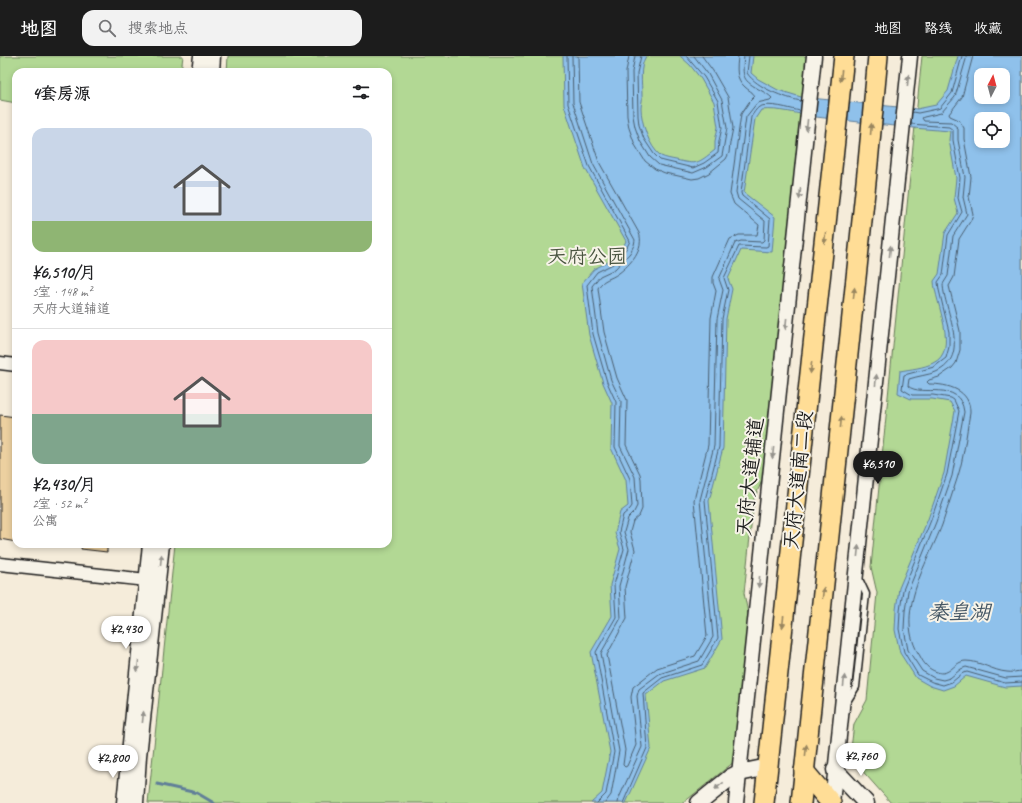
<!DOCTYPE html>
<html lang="zh">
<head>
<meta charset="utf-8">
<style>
  :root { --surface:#fff; --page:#f2f2f2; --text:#202124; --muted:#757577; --line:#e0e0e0; --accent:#1c1c1c }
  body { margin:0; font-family:Caveat,"LXGW WenKai TC",sans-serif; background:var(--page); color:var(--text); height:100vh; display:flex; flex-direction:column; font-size:15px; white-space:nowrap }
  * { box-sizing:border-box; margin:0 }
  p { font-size:13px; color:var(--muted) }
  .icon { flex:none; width:22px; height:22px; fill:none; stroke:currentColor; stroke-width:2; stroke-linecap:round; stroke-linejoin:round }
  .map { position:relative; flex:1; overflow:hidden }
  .drawer { position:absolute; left:12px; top:12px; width:380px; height:480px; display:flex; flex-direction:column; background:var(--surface); border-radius:12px; box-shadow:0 2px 6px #0003 }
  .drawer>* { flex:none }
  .needle { width:26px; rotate:6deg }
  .controls { position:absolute; left:974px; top:12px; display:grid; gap:8px }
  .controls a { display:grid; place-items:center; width:36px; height:36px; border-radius:8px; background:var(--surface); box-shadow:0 2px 6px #0003; font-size:20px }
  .price { position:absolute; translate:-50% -34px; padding:0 9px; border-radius:14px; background:#fff; color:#222; font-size:13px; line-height:26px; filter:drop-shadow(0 1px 2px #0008) }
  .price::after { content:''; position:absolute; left:50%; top:24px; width:12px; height:9px; margin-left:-6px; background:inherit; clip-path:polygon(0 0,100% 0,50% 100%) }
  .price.current { background:var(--accent); color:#fff }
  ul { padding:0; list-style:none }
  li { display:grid; align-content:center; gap:8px; height:212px; padding:0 20px }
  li+li { border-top:1px solid var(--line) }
  li span { display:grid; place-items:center; height:124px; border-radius:12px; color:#555 }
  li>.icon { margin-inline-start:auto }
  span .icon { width:72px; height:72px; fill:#fffc; stroke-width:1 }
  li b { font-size:17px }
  h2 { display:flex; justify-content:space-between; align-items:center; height:48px; padding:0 20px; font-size:17px }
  header { display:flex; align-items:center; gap:24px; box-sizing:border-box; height:56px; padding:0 20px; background:var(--accent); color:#fff }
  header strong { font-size:19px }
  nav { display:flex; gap:22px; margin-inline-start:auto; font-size:14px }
  .search { width:280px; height:36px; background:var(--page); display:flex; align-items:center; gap:10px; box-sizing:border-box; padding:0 14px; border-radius:12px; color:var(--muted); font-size:15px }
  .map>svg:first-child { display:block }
</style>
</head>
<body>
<header>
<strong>地图</strong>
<div class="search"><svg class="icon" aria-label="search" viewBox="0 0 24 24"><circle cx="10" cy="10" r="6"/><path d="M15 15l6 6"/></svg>搜索地点</div>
<nav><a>地图</a><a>路线</a><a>收藏</a></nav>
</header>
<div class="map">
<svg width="1022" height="747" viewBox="0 0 1022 747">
  <rect width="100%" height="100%" fill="#f5ecda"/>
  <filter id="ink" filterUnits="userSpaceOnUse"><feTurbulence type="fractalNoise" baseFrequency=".025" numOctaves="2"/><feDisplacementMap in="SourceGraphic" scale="8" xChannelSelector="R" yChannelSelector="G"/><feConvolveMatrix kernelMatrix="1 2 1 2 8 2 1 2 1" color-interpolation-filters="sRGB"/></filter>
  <g filter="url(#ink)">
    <g fill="#b2d894" stroke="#677a58" fill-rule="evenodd">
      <polygon points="0,0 183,0 181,16 16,16 16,47 0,44"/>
      <polygon points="228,0 807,0 765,418 754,443 744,537 750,567 734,706 683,747 148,747 175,488 388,488 388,16 227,16"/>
      <path d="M922 0H1022V747H891L850 701 854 668 867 644 877 537 871 511ZM981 19H1003V41H981ZM981 63H1003V85H981Z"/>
    </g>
    <path fill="#8fc1eb" stroke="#617f98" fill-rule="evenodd" d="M563 0H646C639 12 642 26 642 40 643 44 641 48 641 52 641 66 649 91 661 100 665 102 671 103 676 104 697 109 697 108 715 94V85L718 71 714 46 701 23 690 9 680 0H753L751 17 758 23 778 34 801 41 917 53 936 49 948 35 958 0H1022V630L1005 631 966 620 954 630 943 634 930 630 916 622 900 597 895 574 896 554 899 532 928 463 944 417 955 355 950 346 932 343H911L898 337 900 315C910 313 924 312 933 307 960 295 935 247 934 225L939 218 945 177 958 157 954 142 956 122 949 84 950 75C905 72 861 66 816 61 798 58 779 52 761 54L755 63 744 137 775 161 772 196 741 194 728 223 732 233 726 263 723 392 709 445 722 583 705 612 664 625 646 639 651 692 626 747H591L602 737 610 696 591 596 612 560 610 529 620 493 615 477 620 456 628 450 626 424 611 392 612 347 603 327 589 279 582 227 594 213 610 205 623 191 626 185 585 112 564 49ZM981 19H1003V41H981ZM981 63H1003V85H981Z"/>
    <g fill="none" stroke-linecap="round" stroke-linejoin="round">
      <g stroke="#4a5e6f" stroke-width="1">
        <polyline points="567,0 568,48 589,110 630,185 626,193 613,208 597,216 587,229 593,278 607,326 616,346 615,391 630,423 632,450 630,453 623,459 619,476 624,493 614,529 616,561 596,596 614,696 606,738 597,747"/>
        <polyline points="572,0 573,47 593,108 635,184 634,189 630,197 615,213 600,220 592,230 598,277 611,324 621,345 620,390 635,421 637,450 634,456 628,462 624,476 629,493 619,530 621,562 601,597 619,695 611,739 605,747"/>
        <path d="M578 0 579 46 599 106 639 177C645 192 630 209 619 217 610 224 604 222 598 232L604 276 617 322 627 344 626 389 640 418 641 423 642 453 639 460 633 465 630 476 635 494 625 531 627 562 607 599 625 694 623 709 625 711 627 710 636 689 631 641 633 631 657 612 695 600 707 580 694 444 708 389 711 262 716 235 713 227V221L730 183 739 179H757L759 169 734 148 730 138 741 58 749 46 755 40C753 36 748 34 745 31 735 22 737 13 738 0"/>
        <polyline points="629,0 626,16 627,60 629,72 635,89 645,105 655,113 665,117 692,123 699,122 709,117 726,103 729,97 730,87 733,72 728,41 713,15 702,0"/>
        <polyline points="635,0 632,16 633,60 635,71 640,85 650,101 659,109 693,117 707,111 722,100 727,72 722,44 708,18 694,0"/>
        <polyline points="641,0 637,17 638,60 639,69 644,83 654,98 660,104 693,112 704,107 718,97 719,85 722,72 718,45 704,21 686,0"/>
        <path d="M749 0 747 17C757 32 785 42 801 45"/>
        <path d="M967 0 955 41 941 57 924 61 922 62 924 65 951 66 958 72V84L965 121 963 141 967 158 953 180 948 220 943 228C944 255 972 300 936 316 928 319 918 320 909 323L908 330C921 342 960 322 964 356L952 420 936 466 908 535 905 555 904 573 908 594 922 615 934 622 943 624 950 622 961 613 966 611 1006 622 1022 621"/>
        <path d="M973 0 962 41 949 58 950 60 959 64 964 72V83L971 121 969 141 973 158 971 164 959 183 954 221 949 230 960 275V294L956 307 952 312 939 321 929 324 927 326 929 328C948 328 971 334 970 357 966 379 964 402 957 423 952 438 947 454 942 469 927 508 893 559 920 600 924 608 928 613 937 616 950 621 954 605 966 605 980 605 993 615 1007 616 1012 617 1017 615 1022 615"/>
        <polyline points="912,56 918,57 937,53 940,52 952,37 962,0"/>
        <polyline points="911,68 949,71 953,74 953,84 960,122 958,142 962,156 948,179 943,219 938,226 939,234 949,276 949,291 946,302 934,311 904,319 902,333 912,339 933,339 951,342 954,344 959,355 947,418 931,464 903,534 900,555 899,573 904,596 918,619 932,626 943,629 952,626 963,617 967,616 1005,627 1022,626"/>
        <path d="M618 747 619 742 642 691 637 640 639 633 659 618 699 605 713 581 700 444 714 390 717 263 723 234 719 223 735 187 741 185 762 186 764 184 765 165 738 143 736 136 746 61 757 47 770 44 772 42C769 39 766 37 762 35 742 24 742 22 744 0"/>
        <path d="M623 747 647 692 643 637 662 622 702 609 718 582 705 444 719 391 722 263 728 234 724 222 739 190 766 191 768 190 770 163 742 140 741 137 751 61C753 58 756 53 759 51 768 46 791 53 800 55"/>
      </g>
      <polyline stroke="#617f98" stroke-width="3" points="157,728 197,737 214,747"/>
    </g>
    <g fill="#ecd0a0" stroke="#1c1c1c">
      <polygon points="0,359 16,361 16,486 0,483"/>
      <polygon points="82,488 107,488 107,496 81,493"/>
    </g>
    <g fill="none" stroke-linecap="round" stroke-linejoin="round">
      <g stroke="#1c1c1c" stroke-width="9">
        <polyline id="service" points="846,647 856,631 866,538 859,523"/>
      </g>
      <g stroke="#1c1c1c" stroke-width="15">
        <g id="minor">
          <polyline points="0,307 16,309"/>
          <polyline points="0,508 156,525"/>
        </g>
      </g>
      <g stroke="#1c1c1c" stroke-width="17">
        <g id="tertiary">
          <polyline points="199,16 201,0"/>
          <polyline points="212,16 213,0"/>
          <polyline points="124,747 150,488"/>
          <polyline points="136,747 139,700 162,488"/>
          <polyline points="736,747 814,0"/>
          <polyline points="832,747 910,0"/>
        </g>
      </g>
      <g stroke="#1c1c1c" stroke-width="19">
        <g id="secondary">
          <polyline points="835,714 866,747"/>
          <polyline points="699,747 731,721 739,717 768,711"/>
        </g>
      </g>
      <g stroke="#1c1c1c" stroke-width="22">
        <g id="trunk">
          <polyline points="804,715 831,747"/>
          <polyline points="764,747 844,0"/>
          <polyline points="801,747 868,107 878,0"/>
        </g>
      </g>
      <use href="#service" stroke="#f7f3e8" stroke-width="6"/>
      <use href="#minor" stroke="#f7f3e8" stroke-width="12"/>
      <use href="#tertiary" stroke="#f7f3e8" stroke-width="14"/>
      <use href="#secondary" stroke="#f7f3e8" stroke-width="16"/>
      <use href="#trunk" stroke="#ffdd96" stroke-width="19"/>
    </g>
    <defs><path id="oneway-solid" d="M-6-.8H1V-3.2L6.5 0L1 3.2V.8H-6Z"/></defs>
    <g fill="#99865f">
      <use href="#oneway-solid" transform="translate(841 20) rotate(96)"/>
      <use href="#oneway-solid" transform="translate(871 73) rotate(-85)"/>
      <use href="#oneway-solid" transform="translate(825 182) rotate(96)"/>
      <use href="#oneway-solid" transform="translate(854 237) rotate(-84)"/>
      <use href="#oneway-solid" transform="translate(811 312) rotate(96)"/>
      <use href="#oneway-solid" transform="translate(841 366) rotate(-84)"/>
      <use href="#oneway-solid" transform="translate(823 537) rotate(-84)"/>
      <use href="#oneway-solid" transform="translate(783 566) rotate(96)"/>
      <use href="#oneway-solid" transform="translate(806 694) rotate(-84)"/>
    </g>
    <g fill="#94928c">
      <use href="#oneway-solid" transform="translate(908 24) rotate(-84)"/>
      <use href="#oneway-solid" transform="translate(807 69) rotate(96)"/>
      <use href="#oneway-solid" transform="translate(800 138) rotate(96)"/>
      <use href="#oneway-solid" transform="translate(890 195) rotate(-84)"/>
      <use href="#oneway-solid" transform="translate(786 268) rotate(96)"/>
      <use href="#oneway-solid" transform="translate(876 324) rotate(-84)"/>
      <use href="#oneway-solid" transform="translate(773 397) rotate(96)"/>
      <use href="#oneway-solid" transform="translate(858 495) rotate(-84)"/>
      <use href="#oneway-solid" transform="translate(161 504) rotate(-84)"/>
      <use href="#oneway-solid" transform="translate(759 526) rotate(96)"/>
      <use href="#oneway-solid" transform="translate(138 610) rotate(96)"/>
      <use href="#oneway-solid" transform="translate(844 625) rotate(-84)"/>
      <use href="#oneway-solid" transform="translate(143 661) rotate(-84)"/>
      <use href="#oneway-solid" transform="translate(719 730) rotate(142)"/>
    </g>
  </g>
  <g text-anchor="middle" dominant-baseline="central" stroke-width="4" stroke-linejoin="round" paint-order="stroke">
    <g font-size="20" fill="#495440" stroke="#f7f3e8">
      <text x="587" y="200">天府公园</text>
    </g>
    <g font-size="20" fill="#1c1c1c" stroke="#f7f3e8">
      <text transform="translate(750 421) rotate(-84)">天府大道辅道</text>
      <text transform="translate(798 424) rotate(-84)">天府大道南二段</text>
    </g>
    <g font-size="21" font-style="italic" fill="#445664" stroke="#f7f3e8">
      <text x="959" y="556">秦皇湖</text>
    </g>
  </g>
</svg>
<div class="controls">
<a><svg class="needle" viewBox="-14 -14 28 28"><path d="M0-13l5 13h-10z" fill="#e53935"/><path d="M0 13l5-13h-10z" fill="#757577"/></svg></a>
<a><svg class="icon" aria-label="locate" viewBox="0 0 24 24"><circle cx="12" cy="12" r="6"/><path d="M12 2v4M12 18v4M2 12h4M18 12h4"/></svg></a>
</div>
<b class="price current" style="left:878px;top:429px">¥6,510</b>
<b class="price" style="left:126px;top:594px">¥2,430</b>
<b class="price" style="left:861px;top:721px">¥2,760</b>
<b class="price" style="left:113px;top:723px">¥2,800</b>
<section class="drawer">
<h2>4套房源<svg class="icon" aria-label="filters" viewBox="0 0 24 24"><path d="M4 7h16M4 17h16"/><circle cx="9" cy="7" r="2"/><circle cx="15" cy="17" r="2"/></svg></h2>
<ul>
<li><span style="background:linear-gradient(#c9d6e8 75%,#8fb573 0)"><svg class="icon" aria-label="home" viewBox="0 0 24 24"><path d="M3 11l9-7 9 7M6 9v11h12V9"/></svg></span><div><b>¥6,510/月</b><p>5室 · 148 m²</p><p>天府大道辅道</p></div></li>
<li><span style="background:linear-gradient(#f6c9c9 60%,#7fa58c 0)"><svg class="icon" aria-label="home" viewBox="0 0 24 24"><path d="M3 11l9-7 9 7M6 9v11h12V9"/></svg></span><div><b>¥2,430/月</b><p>2室 · 52 m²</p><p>公寓</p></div></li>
</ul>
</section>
</div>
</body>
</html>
